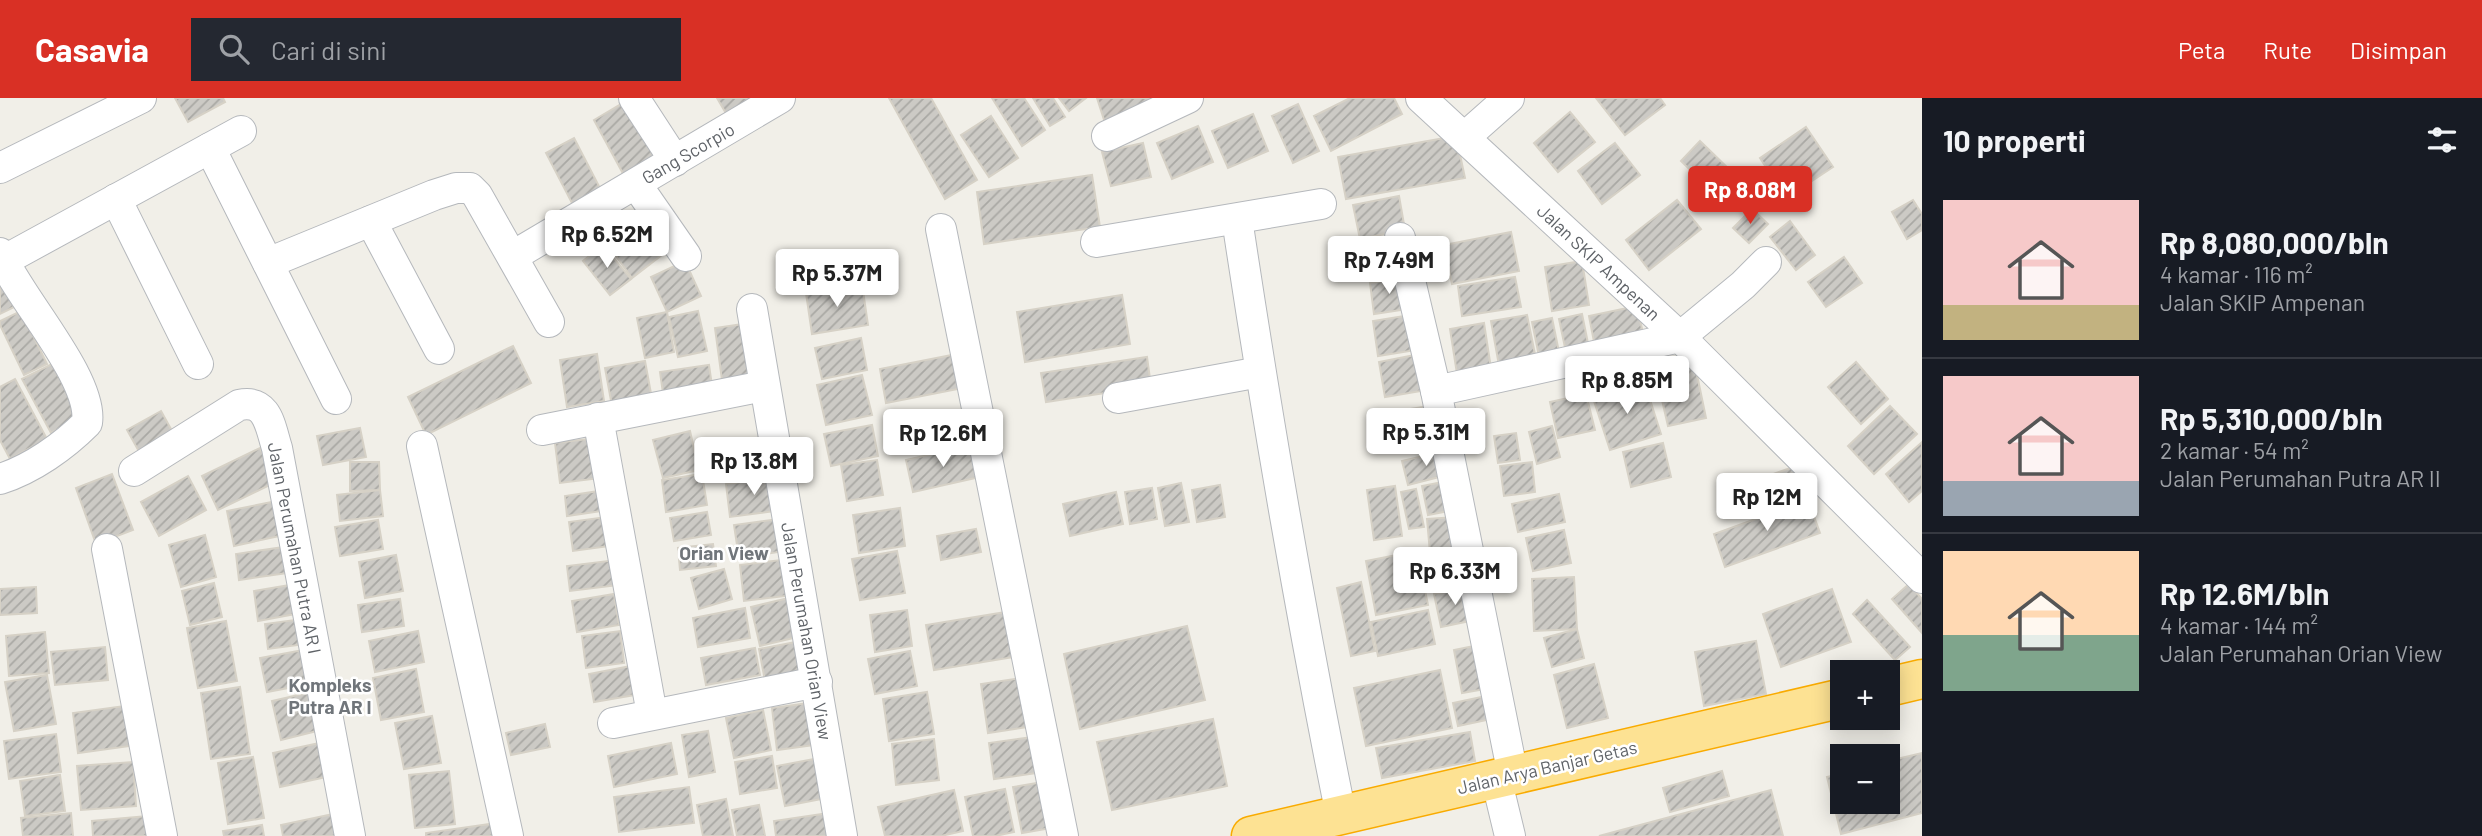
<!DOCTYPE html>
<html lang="id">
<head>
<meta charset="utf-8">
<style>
  :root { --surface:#171b24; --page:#242831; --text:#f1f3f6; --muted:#9ea1a6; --line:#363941; --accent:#d93025 }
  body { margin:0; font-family:Barlow,sans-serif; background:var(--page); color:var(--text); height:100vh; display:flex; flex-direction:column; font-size:26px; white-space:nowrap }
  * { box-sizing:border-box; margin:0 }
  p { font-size:23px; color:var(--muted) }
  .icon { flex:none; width:38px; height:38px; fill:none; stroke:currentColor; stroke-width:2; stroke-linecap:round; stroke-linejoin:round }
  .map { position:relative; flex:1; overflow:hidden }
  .panel { display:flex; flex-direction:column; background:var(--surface); width:560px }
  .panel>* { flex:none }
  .buttons { position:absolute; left:1830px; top:562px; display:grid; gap:14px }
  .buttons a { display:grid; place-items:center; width:70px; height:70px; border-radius:0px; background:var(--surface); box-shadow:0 4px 18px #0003; font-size:35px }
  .price { position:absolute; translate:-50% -60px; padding:0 16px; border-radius:7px; background:#fff; color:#222; font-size:23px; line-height:46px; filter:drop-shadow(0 2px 4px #0008) }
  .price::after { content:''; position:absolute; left:50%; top:42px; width:21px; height:16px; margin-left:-10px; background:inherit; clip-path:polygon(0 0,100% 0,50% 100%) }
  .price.selected { background:var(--accent); color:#fff }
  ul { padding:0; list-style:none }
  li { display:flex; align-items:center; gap:21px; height:175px; padding:0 21px }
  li+li { border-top:2px solid var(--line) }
  li span { display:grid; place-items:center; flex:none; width:196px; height:140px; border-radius:0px; color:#555 }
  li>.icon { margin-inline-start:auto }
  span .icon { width:84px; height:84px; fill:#fffc; stroke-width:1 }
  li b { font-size:30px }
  h2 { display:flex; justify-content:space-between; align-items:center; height:84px; padding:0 21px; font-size:30px }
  header { display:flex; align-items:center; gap:42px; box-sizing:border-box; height:98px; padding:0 35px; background:var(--accent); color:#fff }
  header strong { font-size:33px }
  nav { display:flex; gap:38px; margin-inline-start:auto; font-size:24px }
  .search { width:490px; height:63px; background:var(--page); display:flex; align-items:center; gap:18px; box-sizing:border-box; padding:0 24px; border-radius:0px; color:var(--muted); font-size:26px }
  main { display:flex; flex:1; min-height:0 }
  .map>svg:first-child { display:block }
</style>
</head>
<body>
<header>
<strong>Casavia</strong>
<div class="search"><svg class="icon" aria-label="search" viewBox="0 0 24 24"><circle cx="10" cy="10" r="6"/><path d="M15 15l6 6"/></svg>Cari di sini</div>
<nav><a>Peta</a><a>Rute</a><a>Disimpan</a></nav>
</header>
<main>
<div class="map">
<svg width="1922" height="738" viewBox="0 0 1922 738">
  <defs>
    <pattern id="building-hatch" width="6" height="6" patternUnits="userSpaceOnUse" patternTransform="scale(1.75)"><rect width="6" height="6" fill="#cccac5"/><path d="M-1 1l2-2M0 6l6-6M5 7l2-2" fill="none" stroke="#a9a8a4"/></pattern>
  </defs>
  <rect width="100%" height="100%" fill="#f1efe8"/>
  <g fill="url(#building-hatch)" stroke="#d6d1c6" stroke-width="2">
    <polygon points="175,0 223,0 225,4 188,24"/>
    <polygon points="717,0 749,0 755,11 731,24"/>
    <polygon points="889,0 931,0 977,82 945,101"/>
    <polygon points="992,0 1024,0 1045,32 1022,48"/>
    <polygon points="1033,0 1053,0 1065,19 1050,28"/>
    <polygon points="1059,0 1086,0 1069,13"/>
    <polygon points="1097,0 1155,0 1106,28"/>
    <polygon points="1350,0 1394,0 1402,16 1331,53 1314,18"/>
    <polygon points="1596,0 1660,0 1665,7 1625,37"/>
    <polygon points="628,2 661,61 626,81 594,22"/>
    <polygon points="1298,6 1319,53 1293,65 1272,18"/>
    <polygon points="1570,14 1595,44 1558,74 1534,45"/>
    <polygon points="1253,16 1268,53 1228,70 1212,33"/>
    <polygon points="991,18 1018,60 989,79 961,37"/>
    <polygon points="1198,28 1213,64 1172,81 1157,45"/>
    <polygon points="1806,29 1833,69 1786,100 1760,60"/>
    <polygon points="1456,38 1465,80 1346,101 1338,59"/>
    <polygon points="574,40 602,94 574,109 546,55"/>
    <polygon points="1700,43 1732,74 1713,94 1681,63"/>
    <polygon points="1143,45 1151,79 1111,88 1102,54"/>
    <polygon points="1615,45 1640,77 1602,106 1578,73"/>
    <polygon points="1092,77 1100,129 984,146 977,94"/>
    <polygon points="1399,98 1405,132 1360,141 1353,107"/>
    <polygon points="1677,102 1701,131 1649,172 1626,142"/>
    <polygon points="1913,102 1922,116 1922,132 1907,141 1892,114"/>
    <polygon points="1752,111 1768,126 1749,145 1733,130"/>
    <polygon points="1790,123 1815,157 1796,172 1770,139"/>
    <polygon points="652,125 671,150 632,180 613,154"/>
    <polygon points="1511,134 1519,173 1452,186 1444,147"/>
    <polygon points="1396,144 1402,172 1367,179 1361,151"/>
    <polygon points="603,147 631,181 610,197 583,163"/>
    <polygon points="1844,159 1862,185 1826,209 1808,184"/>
    <polygon points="685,163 701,198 667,214 651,179"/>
    <polygon points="1582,163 1589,207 1552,213 1545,169"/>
    <polygon points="1515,179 1521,209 1462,218 1458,188"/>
    <polygon points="1403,180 1408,211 1374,216 1370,185"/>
    <polygon points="0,182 14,209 0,216"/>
    <polygon points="862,186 868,227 812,236 806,195"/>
    <polygon points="1122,197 1130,246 1025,264 1017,214"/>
    <polygon points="1637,208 1644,240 1595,249 1589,218"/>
    <polygon points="21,213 47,266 24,277 0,227 0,223"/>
    <polygon points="698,213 707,253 678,259 669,219"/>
    <polygon points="667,214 674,254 645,260 637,220"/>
    <polygon points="1582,216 1590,255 1567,259 1559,221"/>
    <polygon points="1411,217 1416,252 1378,258 1373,223"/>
    <polygon points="1527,217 1537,266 1500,273 1491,223"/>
    <polygon points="1552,220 1560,259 1540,263 1532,224"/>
    <polygon points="750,225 757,277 722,282 715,230"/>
    <polygon points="1484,225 1492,277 1458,282 1450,231"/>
    <polygon points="861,240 867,272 822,281 815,250"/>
    <polygon points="513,248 531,285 426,337 408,299"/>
    <polygon points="962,255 968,289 886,305 880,271"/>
    <polygon points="597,256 604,303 567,309 560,262"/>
    <polygon points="1420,256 1427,292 1385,299 1379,264"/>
    <polygon points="1147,259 1151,288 1046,304 1041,275"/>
    <polygon points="645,263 652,301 612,308 605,270"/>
    <polygon points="1856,264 1888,301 1861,326 1828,289"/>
    <polygon points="52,266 80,319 51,335 22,281"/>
    <polygon points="709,267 713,295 664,302 660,274"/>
    <polygon points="1695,267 1706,320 1668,328 1656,276"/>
    <polygon points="862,277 872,317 826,327 817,287"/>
    <polygon points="15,281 47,341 10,361 0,342 0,289"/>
    <polygon points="1644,283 1661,336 1610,352 1593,300"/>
    <polygon points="1586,296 1595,332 1558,340 1550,304"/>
    <polygon points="1435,307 1443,347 1406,354 1398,313"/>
    <polygon points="1890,308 1917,336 1874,376 1848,348"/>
    <polygon points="161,313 176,340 142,359 127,332"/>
    <polygon points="872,327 878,358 831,368 824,336"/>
    <polygon points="1552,328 1560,359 1537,366 1529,334"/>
    <polygon points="360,330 366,359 323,367 317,338"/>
    <polygon points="690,333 699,372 663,380 653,342"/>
    <polygon points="1516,335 1520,362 1498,365 1494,338"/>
    <polygon points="596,340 601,380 560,385 555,345"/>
    <polygon points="764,342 769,377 720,383 716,348"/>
    <polygon points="1922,344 1922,393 1909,404 1886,376"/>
    <polygon points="1663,345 1671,379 1631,389 1623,354"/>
    <polygon points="973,347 980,379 913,394 906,362"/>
    <polygon points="260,350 276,384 218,412 202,378"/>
    <polygon points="1445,353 1451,376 1408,387 1402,363"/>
    <polygon points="877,362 883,397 847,403 841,367"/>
    <polygon points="350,364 379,364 380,392 350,393"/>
    <polygon points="1532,364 1535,394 1504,398 1500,368"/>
    <polygon points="1793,369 1802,394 1760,409 1751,384"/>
    <polygon points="112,376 133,432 96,446 76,390"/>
    <polygon points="702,376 707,407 666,414 662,382"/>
    <polygon points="188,378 206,412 159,438 141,404"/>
    <polygon points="779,379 783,412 730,419 726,386"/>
    <polygon points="1448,383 1454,412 1428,417 1422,388"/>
    <polygon points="1181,385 1189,424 1165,428 1158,390"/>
    <polygon points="1220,387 1225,419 1197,424 1192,392"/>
    <polygon points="1395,388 1402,438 1374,442 1367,392"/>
    <polygon points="1152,390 1157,421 1130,426 1125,394"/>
    <polygon points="1416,391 1424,429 1409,431 1401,394"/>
    <polygon points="380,392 383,418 340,423 337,397"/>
    <polygon points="599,393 602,413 567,418 565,398"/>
    <polygon points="1116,394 1123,426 1070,438 1063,406"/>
    <polygon points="1559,396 1565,424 1518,434 1512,406"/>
    <polygon points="1808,402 1820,435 1725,469 1714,436"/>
    <polygon points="277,403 284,437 234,448 227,413"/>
    <polygon points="900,410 905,448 859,455 853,417"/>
    <polygon points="707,414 711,437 674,443 670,420"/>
    <polygon points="606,419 610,448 573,453 569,424"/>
    <polygon points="1456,419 1459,453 1430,455 1427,421"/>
    <polygon points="786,420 791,452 739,460 734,427"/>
    <polygon points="378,422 383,451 340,458 335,429"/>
    <polygon points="976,431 981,454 941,462 937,438"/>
    <polygon points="1564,432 1571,465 1533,473 1526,440"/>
    <polygon points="205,437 216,479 181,489 169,447"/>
    <polygon points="713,446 716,468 680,472 678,450"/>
    <polygon points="291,448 295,474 239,482 236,456"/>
    <polygon points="897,453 905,495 860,502 852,461"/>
    <polygon points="1417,453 1428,507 1376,517 1366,463"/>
    <polygon points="396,457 403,493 365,500 359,464"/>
    <polygon points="1464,459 1466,483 1432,485 1430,461"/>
    <polygon points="790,461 794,497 744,503 740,467"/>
    <polygon points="616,462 619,487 570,493 567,468"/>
    <polygon points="724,471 732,501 699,511 691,480"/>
    <polygon points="1574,479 1577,531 1534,533 1532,481"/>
    <polygon points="1361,484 1375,553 1351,558 1337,490"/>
    <polygon points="214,485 222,519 190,527 182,493"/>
    <polygon points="296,486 301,515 258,523 254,493"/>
    <polygon points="1909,486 1922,501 1922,535 1892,501"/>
    <polygon points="36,489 37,515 0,517 0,491"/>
    <polygon points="1469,489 1475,522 1441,529 1434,496"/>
    <polygon points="1832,491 1851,544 1781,569 1763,516"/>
    <polygon points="614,496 619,527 577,534 572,503"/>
    <polygon points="797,498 806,537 760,548 751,509"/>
    <polygon points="400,501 404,528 362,534 358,507"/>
    <polygon points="1867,502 1910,549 1895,562 1853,516"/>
    <polygon points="745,510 750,540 698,549 693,520"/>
    <polygon points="907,512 912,548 875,554 870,517"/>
    <polygon points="1428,512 1435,546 1378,558 1371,524"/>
    <polygon points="1006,514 1014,559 934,572 926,527"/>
    <polygon points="302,521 306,546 268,551 265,526"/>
    <polygon points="226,523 237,583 198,590 187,530"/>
    <polygon points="1187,528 1205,602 1080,631 1064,556"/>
    <polygon points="1577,531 1584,560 1552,569 1544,540"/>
    <polygon points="418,533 424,564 375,574 369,543"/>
    <polygon points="620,533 624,565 586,570 582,538"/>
    <polygon points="45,534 49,575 9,578 6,538"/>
    <polygon points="806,542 812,574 765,583 759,551"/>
    <polygon points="1756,543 1766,596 1704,608 1695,554"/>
    <polygon points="1484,546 1491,590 1462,595 1454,552"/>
    <polygon points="105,549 108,582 55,587 51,554"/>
    <polygon points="755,550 760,577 706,587 701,560"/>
    <polygon points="309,551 315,585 267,594 260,560"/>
    <polygon points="910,553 917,588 875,596 868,561"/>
    <polygon points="1594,566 1608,620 1567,630 1554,577"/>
    <polygon points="636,567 641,596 594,604 589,576"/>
    <polygon points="416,571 424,614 381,622 373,580"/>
    <polygon points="1440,572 1452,630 1366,648 1354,590"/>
    <polygon points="47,577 56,626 14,633 5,584"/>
    <polygon points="1021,580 1028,629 988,635 981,586"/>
    <polygon points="240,589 250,656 211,661 201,595"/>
    <polygon points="316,593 325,631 281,642 272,603"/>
    <polygon points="927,594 934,636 889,643 883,601"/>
    <polygon points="1491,597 1496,620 1458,628 1453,605"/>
    <polygon points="816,604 822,646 777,652 772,610"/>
    <polygon points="124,608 130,648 78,655 73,615"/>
    <polygon points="763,612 771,652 734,660 726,620"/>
    <polygon points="432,618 441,665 404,671 395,625"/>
    <polygon points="1213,621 1227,688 1112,712 1097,644"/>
    <polygon points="545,626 550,649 511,657 506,635"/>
    <polygon points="708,633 715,674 689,679 682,637"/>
    <polygon points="1470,634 1475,663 1382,680 1376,650"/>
    <polygon points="56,636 61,674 9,681 4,643"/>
    <polygon points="1040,638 1044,674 994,681 989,645"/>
    <polygon points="934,641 939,682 896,687 892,646"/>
    <polygon points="324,644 331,678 280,689 273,655"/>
    <polygon points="671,645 677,676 614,689 608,658"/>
    <polygon points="1922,655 1922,715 1841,736 1827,679 1843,675 1843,704 1888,704 1888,663"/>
    <polygon points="772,658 777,690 740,696 735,664"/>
    <polygon points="253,659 264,720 228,726 218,665"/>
    <polygon points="825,659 832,699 785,708 777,668"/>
    <polygon points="133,664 136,708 81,712 77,668"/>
    <polygon points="449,673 455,726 415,730 409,677"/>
    <polygon points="1722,673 1729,698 1670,714 1663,690"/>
    <polygon points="60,677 65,713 25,718 20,683"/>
    <polygon points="1049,683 1057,729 1022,735 1013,689"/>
    <polygon points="689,689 694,725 619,734 614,699"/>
    <polygon points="1005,691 1014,734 995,738 973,738 965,699"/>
    <polygon points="954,692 963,733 941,738 885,738 878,709"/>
    <polygon points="1771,692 1783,738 1599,738"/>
    <polygon points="726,701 733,738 703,738 697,707"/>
    <polygon points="759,707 765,738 737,738 732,712"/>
    <polygon points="836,714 839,738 776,738 774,723"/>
    <polygon points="71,715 73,738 23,738 21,720"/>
    <polygon points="338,715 342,738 283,738 281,727"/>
    <polygon points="147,718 149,738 93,738 92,723"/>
    <polygon points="497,725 499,738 426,738 426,735"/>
    <polygon points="262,727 264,738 224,738 223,733"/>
  </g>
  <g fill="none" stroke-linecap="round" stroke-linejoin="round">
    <g stroke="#b5b8bc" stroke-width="32">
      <g id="minor">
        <polyline points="634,0 675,63"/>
        <polyline points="1421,0 1680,239 1922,480"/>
        <polyline points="1107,38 1188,0"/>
        <polyline points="1465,39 1509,0"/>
        <polyline points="210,50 336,301"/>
        <polyline points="0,70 141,0"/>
        <polyline points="636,86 686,158"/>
        <polyline points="116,101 198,266"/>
        <path d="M1237 121C1267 320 1301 519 1341 717"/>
        <polyline points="371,123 439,251"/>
        <polyline points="941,131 1063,738"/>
        <polyline points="1400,140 1436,293 1513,677"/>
        <polyline points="1096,144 1321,106"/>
        <path d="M0 155C18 199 94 281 87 325 64 348 32 371 0 381"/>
        <polyline points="513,158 780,0"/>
        <polyline points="3,163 241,33"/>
        <polyline points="268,165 434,97 456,90 470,90 477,97 549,224"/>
        <polyline points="752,211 842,738"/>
        <polyline points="1436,293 1680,239 1743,187 1766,164"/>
        <polyline points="1118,300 1260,274"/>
        <polyline points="598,320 652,616"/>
        <polyline points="542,332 764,288"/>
        <polyline points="422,348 508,738"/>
        <path d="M134 373 239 307C268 301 270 328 277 350L350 738"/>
        <polyline points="107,451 162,738"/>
        <polyline points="613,625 817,584"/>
        <polyline points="1496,680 1510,738"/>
      </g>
    </g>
    <g stroke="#f9ab00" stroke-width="41">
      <g id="highway">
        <polyline points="1888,589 1922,581"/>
        <polyline points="1251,738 1843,600"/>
      </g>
    </g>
    <use href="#minor" stroke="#fff" stroke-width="30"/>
    <use href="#highway" stroke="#fde293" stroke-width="38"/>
  </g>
  <g text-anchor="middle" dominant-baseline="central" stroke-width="5" stroke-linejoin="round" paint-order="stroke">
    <g font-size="18" fill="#5f6368" stroke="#fff">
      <text transform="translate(688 55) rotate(-30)">Gang Scorpio</text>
      <text transform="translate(1599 164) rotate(43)">Jalan SKIP Ampenan</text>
      <text transform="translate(295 450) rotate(79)">Jalan Perumahan Putra AR I</text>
      <text transform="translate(807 533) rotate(80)">Jalan Perumahan Orian View</text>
      <text transform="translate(1547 669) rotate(-13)">Jalan Arya Banjar Getas</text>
    </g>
    <g font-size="19" font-weight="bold" fill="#70757a" stroke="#fff">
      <text x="724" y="454">Orian View</text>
      <text x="330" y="586">Kompleks<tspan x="330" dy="22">Putra AR I</tspan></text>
    </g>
  </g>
</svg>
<div class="buttons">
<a>+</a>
<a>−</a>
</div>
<b class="price selected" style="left:1750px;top:128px">Rp 8.08M</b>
<b class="price" style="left:607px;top:172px">Rp 6.52M</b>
<b class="price" style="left:1389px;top:198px">Rp 7.49M</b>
<b class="price" style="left:837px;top:211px">Rp 5.37M</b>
<b class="price" style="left:1627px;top:318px">Rp 8.85M</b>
<b class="price" style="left:1426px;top:370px">Rp 5.31M</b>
<b class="price" style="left:943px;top:371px">Rp 12.6M</b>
<b class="price" style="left:754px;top:399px">Rp 13.8M</b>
<b class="price" style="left:1767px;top:435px">Rp 12M</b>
<b class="price" style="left:1455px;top:509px">Rp 6.33M</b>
</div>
<section class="panel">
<h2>10 properti<svg class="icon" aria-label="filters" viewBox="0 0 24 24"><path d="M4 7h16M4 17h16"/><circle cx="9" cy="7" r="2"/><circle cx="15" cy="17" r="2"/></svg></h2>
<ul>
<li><span style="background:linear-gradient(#f6c9c9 75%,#c2b280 0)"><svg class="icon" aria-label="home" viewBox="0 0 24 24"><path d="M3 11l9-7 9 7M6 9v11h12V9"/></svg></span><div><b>Rp 8,080,000/bln</b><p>4 kamar · 116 m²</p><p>Jalan SKIP Ampenan</p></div></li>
<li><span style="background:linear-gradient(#f6c9c9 75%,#9aa5b1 0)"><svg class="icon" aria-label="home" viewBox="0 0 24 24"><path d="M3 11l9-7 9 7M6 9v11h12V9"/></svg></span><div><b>Rp 5,310,000/bln</b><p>2 kamar · 54 m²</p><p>Jalan Perumahan Putra AR II</p></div></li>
<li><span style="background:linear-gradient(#ffd9b3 60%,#7fa58c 0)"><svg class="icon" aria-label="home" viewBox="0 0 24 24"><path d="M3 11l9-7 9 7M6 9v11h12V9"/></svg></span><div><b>Rp 12.6M/bln</b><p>4 kamar · 144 m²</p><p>Jalan Perumahan Orian View</p></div></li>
</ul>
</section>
</main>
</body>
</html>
